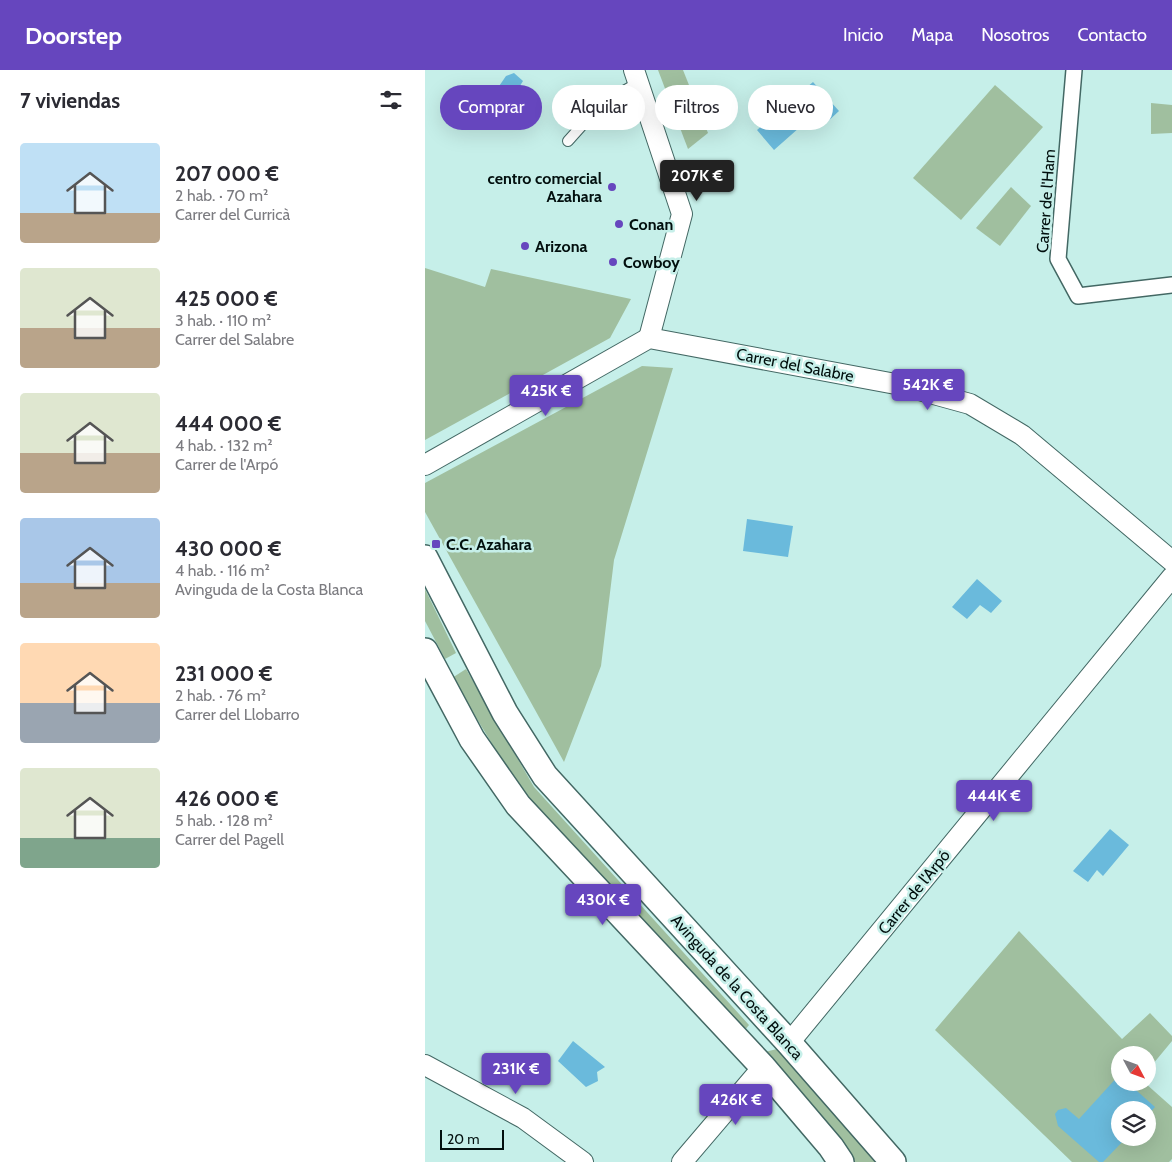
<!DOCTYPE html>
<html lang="es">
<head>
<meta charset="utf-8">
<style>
  :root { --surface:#fff; --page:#f2f2f3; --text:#2b2b33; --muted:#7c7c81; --accent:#6646be }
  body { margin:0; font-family:Cabin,sans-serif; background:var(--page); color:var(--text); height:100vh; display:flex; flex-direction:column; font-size:19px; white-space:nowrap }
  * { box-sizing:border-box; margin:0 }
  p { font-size:16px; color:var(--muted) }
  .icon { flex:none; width:28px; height:28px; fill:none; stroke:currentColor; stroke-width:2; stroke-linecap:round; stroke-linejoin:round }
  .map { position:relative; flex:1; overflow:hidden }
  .sheet { display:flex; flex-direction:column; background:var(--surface); width:425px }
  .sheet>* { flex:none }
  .banner { position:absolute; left:15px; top:15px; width:475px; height:45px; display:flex; gap:10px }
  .needle { width:32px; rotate:131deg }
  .fabs { position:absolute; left:686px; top:976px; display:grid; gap:10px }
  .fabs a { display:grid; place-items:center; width:45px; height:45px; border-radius:50%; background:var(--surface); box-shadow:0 5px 20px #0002; font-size:25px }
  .scale { position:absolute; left:15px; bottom:12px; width:64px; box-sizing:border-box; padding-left:5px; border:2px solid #020f0e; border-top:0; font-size:14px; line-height:18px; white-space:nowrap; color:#020f0e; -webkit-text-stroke:4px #c6efe9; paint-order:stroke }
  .price { position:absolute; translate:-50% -42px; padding:0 11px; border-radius:5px; background:var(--accent); color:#fff; font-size:16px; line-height:32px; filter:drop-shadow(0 1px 2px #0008) }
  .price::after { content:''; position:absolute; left:50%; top:30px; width:15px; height:11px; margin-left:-8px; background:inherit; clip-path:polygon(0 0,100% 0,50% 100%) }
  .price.current { background:#222; color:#fff }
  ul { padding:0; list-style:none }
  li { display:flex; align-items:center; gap:15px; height:125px; padding:0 20px }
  li span { display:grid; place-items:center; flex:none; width:140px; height:100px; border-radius:5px; color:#555 }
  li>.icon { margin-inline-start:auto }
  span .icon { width:60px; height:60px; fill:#fffc; stroke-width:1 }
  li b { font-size:21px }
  h2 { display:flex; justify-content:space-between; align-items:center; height:60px; padding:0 20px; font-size:21px }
  .chip { padding:0 18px; border-radius:22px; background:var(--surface); box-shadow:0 5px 20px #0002; font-size:18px; line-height:45px }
  .chip.current { background:var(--accent); color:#fff }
  header { display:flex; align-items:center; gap:30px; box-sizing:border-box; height:70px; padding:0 25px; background:var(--accent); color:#fff }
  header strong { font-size:24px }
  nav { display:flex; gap:28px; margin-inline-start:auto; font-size:18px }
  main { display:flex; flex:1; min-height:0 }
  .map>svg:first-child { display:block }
</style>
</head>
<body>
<header>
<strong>Doorstep</strong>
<nav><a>Inicio</a><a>Mapa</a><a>Nosotros</a><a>Contacto</a></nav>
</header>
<main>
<section class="sheet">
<h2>7 viviendas<svg class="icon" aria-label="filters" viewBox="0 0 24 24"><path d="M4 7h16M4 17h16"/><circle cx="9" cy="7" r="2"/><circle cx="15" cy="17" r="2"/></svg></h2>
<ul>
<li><span style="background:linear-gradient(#bfe0f5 70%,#b9a48a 0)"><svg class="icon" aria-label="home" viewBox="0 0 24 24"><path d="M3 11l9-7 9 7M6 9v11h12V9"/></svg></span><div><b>207 000 €</b><p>2 hab. · 70 m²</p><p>Carrer del Curricà</p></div></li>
<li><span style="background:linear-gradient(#dfe7d0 60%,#b9a48a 0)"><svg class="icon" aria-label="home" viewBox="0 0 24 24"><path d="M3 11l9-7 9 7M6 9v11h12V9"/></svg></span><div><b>425 000 €</b><p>3 hab. · 110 m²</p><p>Carrer del Salabre</p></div></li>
<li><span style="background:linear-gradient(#dfe7d0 60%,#b9a48a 0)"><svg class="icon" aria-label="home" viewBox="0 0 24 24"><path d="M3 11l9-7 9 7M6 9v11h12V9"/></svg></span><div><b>444 000 €</b><p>4 hab. · 132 m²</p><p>Carrer de l'Arpó</p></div></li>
<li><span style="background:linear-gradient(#a9c7e8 65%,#b9a48a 0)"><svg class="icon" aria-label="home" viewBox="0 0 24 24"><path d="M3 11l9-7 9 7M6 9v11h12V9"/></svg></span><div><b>430 000 €</b><p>4 hab. · 116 m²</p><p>Avinguda de la Costa Blanca</p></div></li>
<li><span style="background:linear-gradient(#ffd9b3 60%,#9aa5b1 0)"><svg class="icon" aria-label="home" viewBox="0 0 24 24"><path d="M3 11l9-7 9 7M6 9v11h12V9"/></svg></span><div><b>231 000 €</b><p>2 hab. · 76 m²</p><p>Carrer del Llobarro</p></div></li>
<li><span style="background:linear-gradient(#dfe7d0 70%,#7fa58c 0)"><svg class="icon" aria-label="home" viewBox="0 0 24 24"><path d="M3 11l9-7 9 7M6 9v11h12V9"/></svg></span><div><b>426 000 €</b><p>5 hab. · 128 m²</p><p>Carrer del Pagell</p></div></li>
</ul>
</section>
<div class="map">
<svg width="747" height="1092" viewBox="0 0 747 1092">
  <rect width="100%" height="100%" fill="#c6efe9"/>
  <g fill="#a0bf9f" fill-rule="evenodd">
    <polygon points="233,0 258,0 283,63 263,79"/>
    <polygon points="570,15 618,57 536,150 488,108"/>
    <polygon points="726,33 747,35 747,63 726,64"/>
    <polygon points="586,117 606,136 575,176 551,158"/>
    <polygon points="0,198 60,217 66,199 206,229 185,268 0,370"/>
    <polygon points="217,296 248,298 189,490 176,596 139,692 0,442 0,413"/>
    <polygon points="0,519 31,583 20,589 0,551"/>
    <polygon points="41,599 109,717 324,955 316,965 97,723 27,608"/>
    <path d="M594 861 697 969 725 943 747 966V971L723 1000 722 985H695V1012L720 1013 747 1037V1089L744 1092H647L510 960ZM695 1040H722V1068H695Z"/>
    <polygon points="352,979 451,1092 425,1092 340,982"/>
  </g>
  <g fill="#6abadc">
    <polygon points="89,3 98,11 88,27 91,29 87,37 68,25 81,6"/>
    <polygon points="388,12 414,41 399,55 383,50 349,80 332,60"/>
    <polygon points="322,449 368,456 363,487 318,481"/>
    <polygon points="552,509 577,531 566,543 555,535 542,549 527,537"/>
    <polygon points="685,759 704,775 678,806 672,800 663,812 648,801"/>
    <polygon points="148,971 180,997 172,1002 173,1011 161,1017 133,991"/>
    <polygon points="695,1004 695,1012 703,1013 730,1037 723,1045 722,1040 695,1040 695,1068 701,1068 678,1092 674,1092 633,1056 630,1044 633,1040 641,1038 654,1049"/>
  </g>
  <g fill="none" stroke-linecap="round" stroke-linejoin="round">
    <g stroke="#436864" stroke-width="12">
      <polyline id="service" points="143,71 177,33 213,13"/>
    </g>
    <g stroke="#436864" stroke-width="18">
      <polyline id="pedestrian" points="649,0 633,189 653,226 747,215"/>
    </g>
    <g stroke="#436864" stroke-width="22">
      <g id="minor">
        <polyline points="209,0 257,144 224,268"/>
        <polyline points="0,395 224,268 476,315 545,334 597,365 747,491"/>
        <polyline points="364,973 747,507"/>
        <polyline points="0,995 98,1048 158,1092"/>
        <polyline points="257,1092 338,997"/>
      </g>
    </g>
    <g stroke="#436864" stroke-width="28">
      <g id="tertiary">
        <polyline points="0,488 80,643 120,706 364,973 468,1092"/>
        <polyline points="0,581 47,669 93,735 338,997 406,1077 416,1092"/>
      </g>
    </g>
    <use href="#service" stroke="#fff" stroke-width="10"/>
    <use href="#pedestrian" stroke="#fff" stroke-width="15"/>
    <use href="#minor" stroke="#fff" stroke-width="20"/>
    <use href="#tertiary" stroke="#fff" stroke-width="25"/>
  </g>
  <g fill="#6646be" stroke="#c6efe9" stroke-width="2">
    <circle cx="187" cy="117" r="5"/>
    <circle cx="194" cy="154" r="5"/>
    <circle cx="100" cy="176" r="5"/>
    <circle cx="188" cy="192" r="5"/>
    <rect x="6" y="469" width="10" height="10" rx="2.5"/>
  </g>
  <g text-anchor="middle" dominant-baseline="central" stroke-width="5" stroke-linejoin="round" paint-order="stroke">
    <g font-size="16" font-weight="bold" fill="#020f0e" stroke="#c6efe9" text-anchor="start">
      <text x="177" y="108" text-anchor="end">centro comercial<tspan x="177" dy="18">Azahara</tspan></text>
      <text x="204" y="154">Conan</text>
      <text x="110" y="176">Arizona</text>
      <text x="198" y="192">Cowboy</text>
      <text x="21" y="474">C.C. Azahara</text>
    </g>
    <g font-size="16" fill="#020f0e" stroke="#c6efe9">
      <text transform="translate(621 131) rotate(-86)">Carrer de l'Ham</text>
      <text transform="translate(370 295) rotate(11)">Carrer del Salabre</text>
      <text transform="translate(489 822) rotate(-51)">Carrer de l'Arpó</text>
      <text transform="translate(312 917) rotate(48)">Avinguda de la Costa Blanca</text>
    </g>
  </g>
</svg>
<div class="fabs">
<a><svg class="needle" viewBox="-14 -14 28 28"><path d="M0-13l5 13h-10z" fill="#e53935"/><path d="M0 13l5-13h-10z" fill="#7c7c81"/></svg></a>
<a><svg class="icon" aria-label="layers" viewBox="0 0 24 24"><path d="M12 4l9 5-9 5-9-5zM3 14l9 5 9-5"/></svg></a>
</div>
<div class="scale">20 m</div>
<b class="price current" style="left:272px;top:132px">207K €</b>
<b class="price" style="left:503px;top:341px">542K €</b>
<b class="price" style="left:121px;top:347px">425K €</b>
<b class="price" style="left:569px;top:752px">444K €</b>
<b class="price" style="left:178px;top:856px">430K €</b>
<b class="price" style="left:91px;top:1025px">231K €</b>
<b class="price" style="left:311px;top:1056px">426K €</b>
<div class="banner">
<a class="chip current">Comprar</a>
<a class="chip">Alquilar</a>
<a class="chip">Filtros</a>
<a class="chip">Nuevo</a>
</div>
</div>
</main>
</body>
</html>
